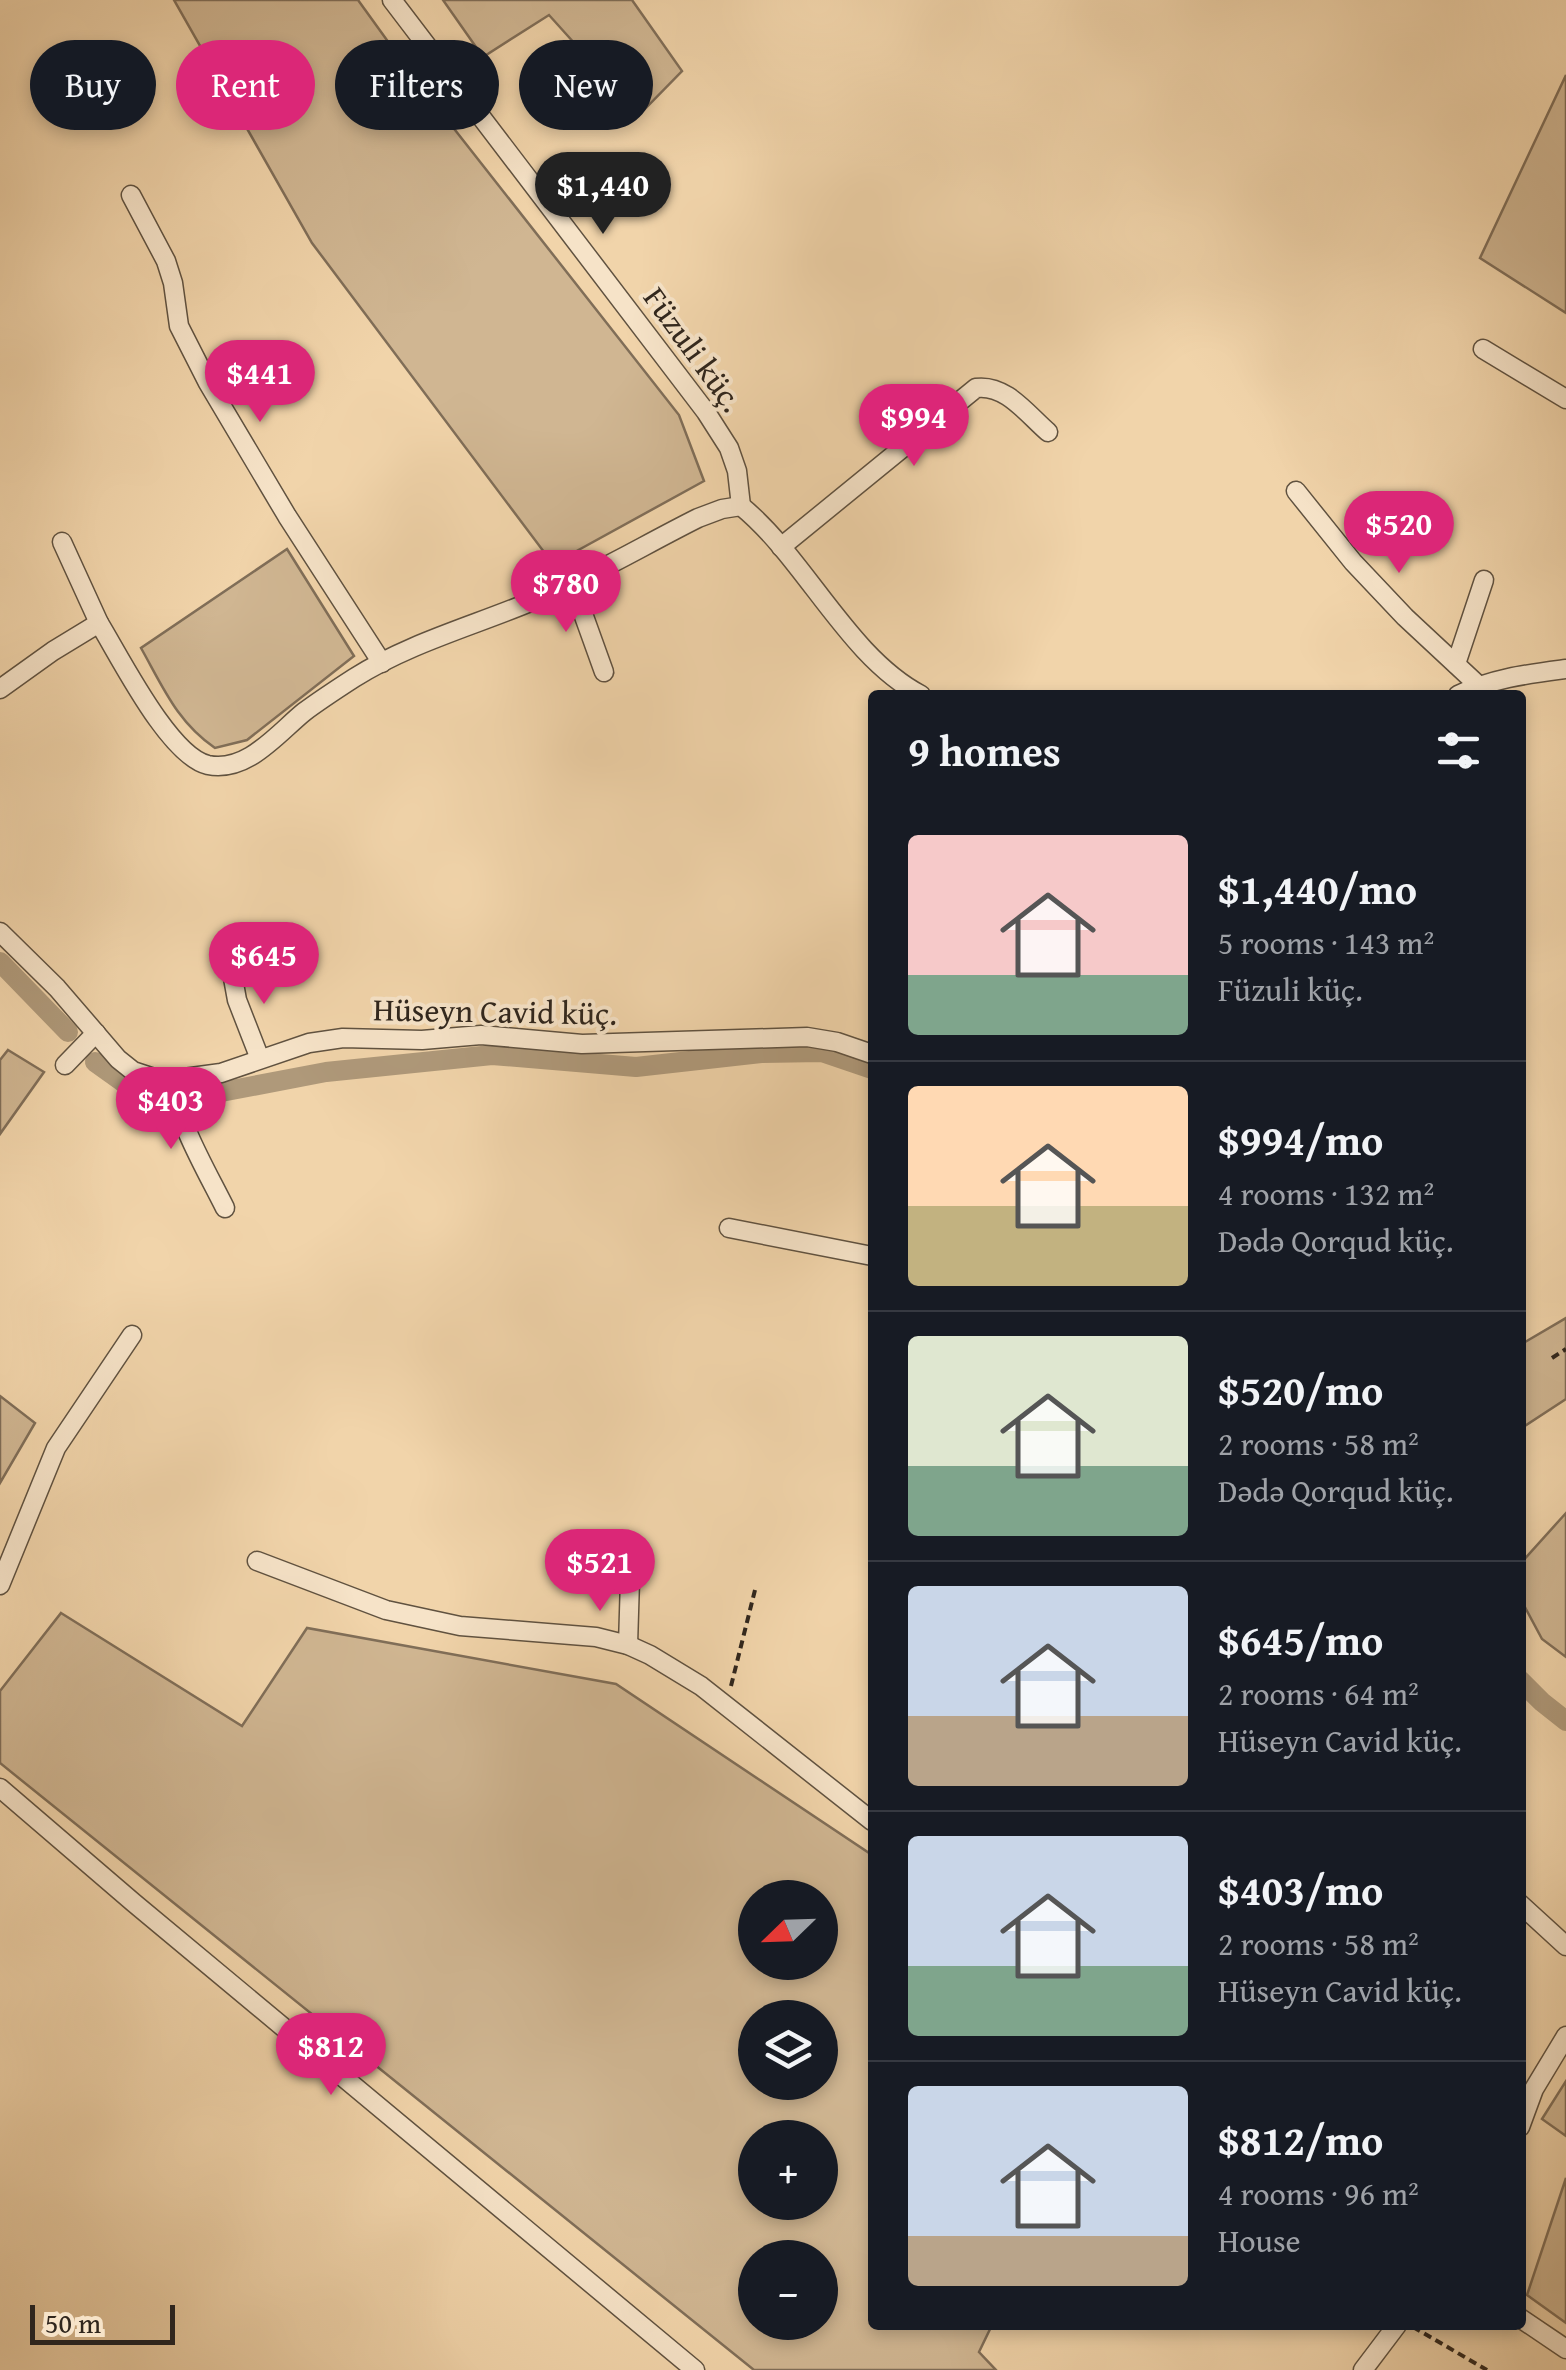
<!DOCTYPE html>
<html lang="en">
<head>
<meta charset="utf-8">
<style>
  :root { --surface:#171b24; --page:#20242c; --text:#f1f3f6; --muted:#9ea1a6; --line:#363941; --accent:#db2777 }
  body { margin:0; font-family:"Gentium Book Plus",serif; background:var(--page); color:var(--text); height:100vh; display:flex; flex-direction:column; font-size:38px; white-space:nowrap }
  * { box-sizing:border-box; margin:0 }
  p { font-size:32px; color:var(--muted) }
  .icon { flex:none; width:55px; height:55px; fill:none; stroke:currentColor; stroke-width:2; stroke-linecap:round; stroke-linejoin:round }
  .map { position:relative; flex:1; overflow:hidden }
  .side { position:absolute; left:868px; top:690px; width:658px; height:1640px; display:flex; flex-direction:column; background:var(--surface); border-radius:10px; box-shadow:0 5px 15px #0003 }
  .side>* { flex:none }
  .banner { position:absolute; left:30px; top:40px; width:688px; height:90px; display:flex; gap:20px }
  .needle { width:65px; rotate:247deg }
  .buttons { position:absolute; left:738px; top:1880px; display:grid; gap:20px }
  .buttons a { display:grid; place-items:center; width:100px; height:100px; border-radius:50%; background:var(--surface); box-shadow:0 5px 15px #0003; font-size:50px }
  .scale { position:absolute; left:30px; bottom:25px; width:145px; box-sizing:border-box; padding-left:10px; border:5px solid #30261d; border-top:0; font-size:28px; line-height:35px; white-space:nowrap; color:#30261d; -webkit-text-stroke:8px #f6e3c8; paint-order:stroke }
  .price { position:absolute; translate:-50% -85px; padding:0 22px; border-radius:35px; background:var(--accent); color:#fff; font-size:32px; line-height:65px; filter:drop-shadow(0 2px 5px #0008) }
  .price::after { content:''; position:absolute; left:50%; top:60px; width:30px; height:22px; margin-left:-15px; background:inherit; clip-path:polygon(0 0,100% 0,50% 100%) }
  .price.selected { background:#222; color:#fff }
  ul { padding:0; list-style:none }
  li { display:flex; align-items:center; gap:30px; height:250px; padding:0 40px }
  li+li { border-top:2px solid var(--line) }
  li span { display:grid; place-items:center; flex:none; width:280px; height:200px; border-radius:10px; color:#555 }
  li>.icon { margin-inline-start:auto }
  span .icon { width:120px; height:120px; fill:#fffc; stroke-width:1 }
  li b { font-size:42px }
  h2 { display:flex; justify-content:space-between; align-items:center; height:120px; padding:0 40px; font-size:42px }
  .pill { padding:0 35px; border-radius:45px; background:var(--surface); box-shadow:0 5px 15px #0003; font-size:35px; line-height:90px }
  .pill.selected { background:var(--accent); color:#fff }
  .map>svg:first-child { display:block }
</style>
</head>
<body>
<div class="map">
<svg width="1566" height="2370" viewBox="0 0 1566 2370">
  <rect width="100%" height="100%" fill="#f1d4aa"/>
  <filter id="stains"><feTurbulence type="fractalNoise" baseFrequency=".002" numOctaves="4"/><feColorMatrix values="0 0 0 0 .2 0 0 0 0 .09 0 0 0 0 .02 0 0 0 .5 -.17"/></filter>
  <radialGradient id="worn" r=".72"><stop offset=".6" stop-color="#630" stop-opacity="0"/><stop offset="1" stop-color="#630" stop-opacity=".3"/></radialGradient>
  <g fill="#d0b692" stroke="#806e58" stroke-width="2.5" fill-rule="evenodd">
    <polygon points="174,0 358,0 415,79 679,415 704,481 553,564 312,243"/>
    <polygon points="443,0 632,0 682,71 639,115 549,15 483,57"/>
    <polygon points="1566,75 1566,313 1480,258"/>
    <path d="M287 549 354 656 247 740 215 748C177 722 163 687 141 648Z"/>
    <polygon points="8,1050 44,1072 0,1134 0,1060"/>
    <polygon points="1566,1318 1566,1399 1520,1429 1520,1345"/>
    <polygon points="0,1396 35,1423 0,1483"/>
    <polygon points="1566,1513 1566,1657 1542,1639 1520,1598 1520,1564"/>
    <path d="M61 1613 242 1726 307 1628 616 1684 872 1855V2325H992L979 2352 996 2370H754L0 1763V1691ZM755 1898H820V1962H755ZM755 2018H820V2082H755ZM755 2138H820V2202H755ZM755 2258H820V2322H755Z"/>
    <polygon points="1566,2081 1566,2136 1542,2119"/>
    <polygon points="1566,2178 1566,2323 1527,2295"/>
  </g>
  <g fill="none" stroke-linecap="round" stroke-linejoin="round">
    <g stroke="#af997a" stroke-width="20">
      <polyline points="0,962 68,1032"/>
      <polyline points="95,1062 130,1087 159,1098"/>
      <polyline points="195,1097 326,1072 492,1055 636,1067 761,1053 822,1052 872,1069"/>
      <polyline points="1520,1680 1542,1702 1566,1721"/>
    </g>
    <g stroke="#605240" stroke-width="21">
      <g id="street">
        <polyline points="392,0 706,412 729,448 737,471 741,506"/>
        <polyline points="131,195 166,261 173,283 179,326 208,383 287,516 382,663"/>
        <polyline points="1483,349 1566,399"/>
        <polyline points="1296,491 1353,562 1405,617 1478,685"/>
        <polyline points="62,542 99,623"/>
        <path d="M781 547 976 388C1006 384 1027 414 1048 432"/>
        <polyline points="572,583 604,672"/>
        <polyline points="1456,664 1484,580"/>
        <path d="M0 689 53 651 99 623C120 657 169 756 208 765 247 773 277 734 304 712 320 700 337 689 354 678 409 643 476 625 535 600 591 577 644 545 698 518L722 509 741 506C805 558 848 657 921 695"/>
        <path d="M1458 695C1493 678 1528 674 1566 669"/>
        <polyline points="0,932 57,988 118,1059 133,1071 154,1078 184,1078 221,1073 309,1043 343,1038 422,1040 481,1035 582,1044 807,1037 837,1042 872,1054"/>
        <polyline points="231,967 237,1000 260,1059"/>
        <polyline points="65,1065 96,1033"/>
        <path d="M171 1078C179 1125 204 1166 225 1208"/>
        <polyline points="729,1228 872,1256"/>
        <polyline points="257,1561 386,1610 460,1626 596,1637 628,1645 650,1655 701,1686 872,1821"/>
        <polyline points="0,1585 56,1448 132,1335"/>
        <polyline points="628,1645 631,1547"/>
        <polyline points="0,1788 134,1903 695,2370"/>
        <polyline points="1520,1904 1566,1946"/>
        <polyline points="1520,2127 1534,2089 1566,2036"/>
        <polyline points="1520,2318 1566,2349"/>
        <polyline points="1363,2370 1397,2325"/>
      </g>
    </g>
    <g stroke="#30261d" stroke-width="4" stroke-dasharray="8 5" stroke-linecap="butt">
      <polyline points="1552,1358 1566,1349"/>
      <polyline points="731,1686 756,1586"/>
      <polyline points="1413,2327 1487,2370"/>
    </g>
    <use href="#street" stroke="#f6e3c8" stroke-width="18"/>
  </g>
  <g text-anchor="middle" dominant-baseline="central" stroke-width="8" stroke-linejoin="round" paint-order="stroke">
    <g font-size="32" fill="#30261d" stroke="#f6e3c8">
      <text transform="translate(694 349) rotate(54)">Füzuli küç.</text>
      <text transform="translate(495 1011) rotate(1)">Hüseyn Cavid küç.</text>
    </g>
  </g>
  <rect width="100%" height="100%" filter="url(#stains)"/>
  <rect width="100%" height="100%" fill="url(#worn)"/>
</svg>
<div class="buttons">
<a><svg class="needle" viewBox="-14 -14 28 28"><path d="M0-13l5 13h-10z" fill="#e53935"/><path d="M0 13l5-13h-10z" fill="#9ea1a6"/></svg></a>
<a><svg class="icon" aria-label="layers" viewBox="0 0 24 24"><path d="M12 4l9 5-9 5-9-5zM3 14l9 5 9-5"/></svg></a>
<a>+</a>
<a>−</a>
</div>
<div class="scale">50 m</div>
<b class="price selected" style="left:603px;top:237px">$1,440</b>
<b class="price" style="left:260px;top:425px">$441</b>
<b class="price" style="left:914px;top:469px">$994</b>
<b class="price" style="left:1399px;top:576px">$520</b>
<b class="price" style="left:566px;top:635px">$780</b>
<b class="price" style="left:264px;top:1007px">$645</b>
<b class="price" style="left:171px;top:1152px">$403</b>
<b class="price" style="left:600px;top:1614px">$521</b>
<b class="price" style="left:331px;top:2098px">$812</b>
<div class="banner">
<a class="pill">Buy</a>
<a class="pill selected">Rent</a>
<a class="pill">Filters</a>
<a class="pill">New</a>
</div>
<section class="side">
<h2>9 homes<svg class="icon" aria-label="filters" viewBox="0 0 24 24"><path d="M4 7h16M4 17h16"/><circle cx="9" cy="7" r="2"/><circle cx="15" cy="17" r="2"/></svg></h2>
<ul>
<li><span style="background:linear-gradient(#f6c9c9 70%,#7fa58c 0)"><svg class="icon" aria-label="home" viewBox="0 0 24 24"><path d="M3 11l9-7 9 7M6 9v11h12V9"/></svg></span><div><b>$1,440/mo</b><p>5 rooms · 143 m²</p><p>Füzuli küç.</p></div></li>
<li><span style="background:linear-gradient(#ffd9b3 60%,#c2b280 0)"><svg class="icon" aria-label="home" viewBox="0 0 24 24"><path d="M3 11l9-7 9 7M6 9v11h12V9"/></svg></span><div><b>$994/mo</b><p>4 rooms · 132 m²</p><p>Dədə Qorqud küç.</p></div></li>
<li><span style="background:linear-gradient(#dfe7d0 65%,#7fa58c 0)"><svg class="icon" aria-label="home" viewBox="0 0 24 24"><path d="M3 11l9-7 9 7M6 9v11h12V9"/></svg></span><div><b>$520/mo</b><p>2 rooms · 58 m²</p><p>Dədə Qorqud küç.</p></div></li>
<li><span style="background:linear-gradient(#c9d6e8 65%,#b9a48a 0)"><svg class="icon" aria-label="home" viewBox="0 0 24 24"><path d="M3 11l9-7 9 7M6 9v11h12V9"/></svg></span><div><b>$645/mo</b><p>2 rooms · 64 m²</p><p>Hüseyn Cavid küç.</p></div></li>
<li><span style="background:linear-gradient(#c9d6e8 65%,#7fa58c 0)"><svg class="icon" aria-label="home" viewBox="0 0 24 24"><path d="M3 11l9-7 9 7M6 9v11h12V9"/></svg></span><div><b>$403/mo</b><p>2 rooms · 58 m²</p><p>Hüseyn Cavid küç.</p></div></li>
<li><span style="background:linear-gradient(#c9d6e8 75%,#b9a48a 0)"><svg class="icon" aria-label="home" viewBox="0 0 24 24"><path d="M3 11l9-7 9 7M6 9v11h12V9"/></svg></span><div><b>$812/mo</b><p>4 rooms · 96 m²</p><p>House</p></div></li>
</ul>
</section>
</div>
</body>
</html>
